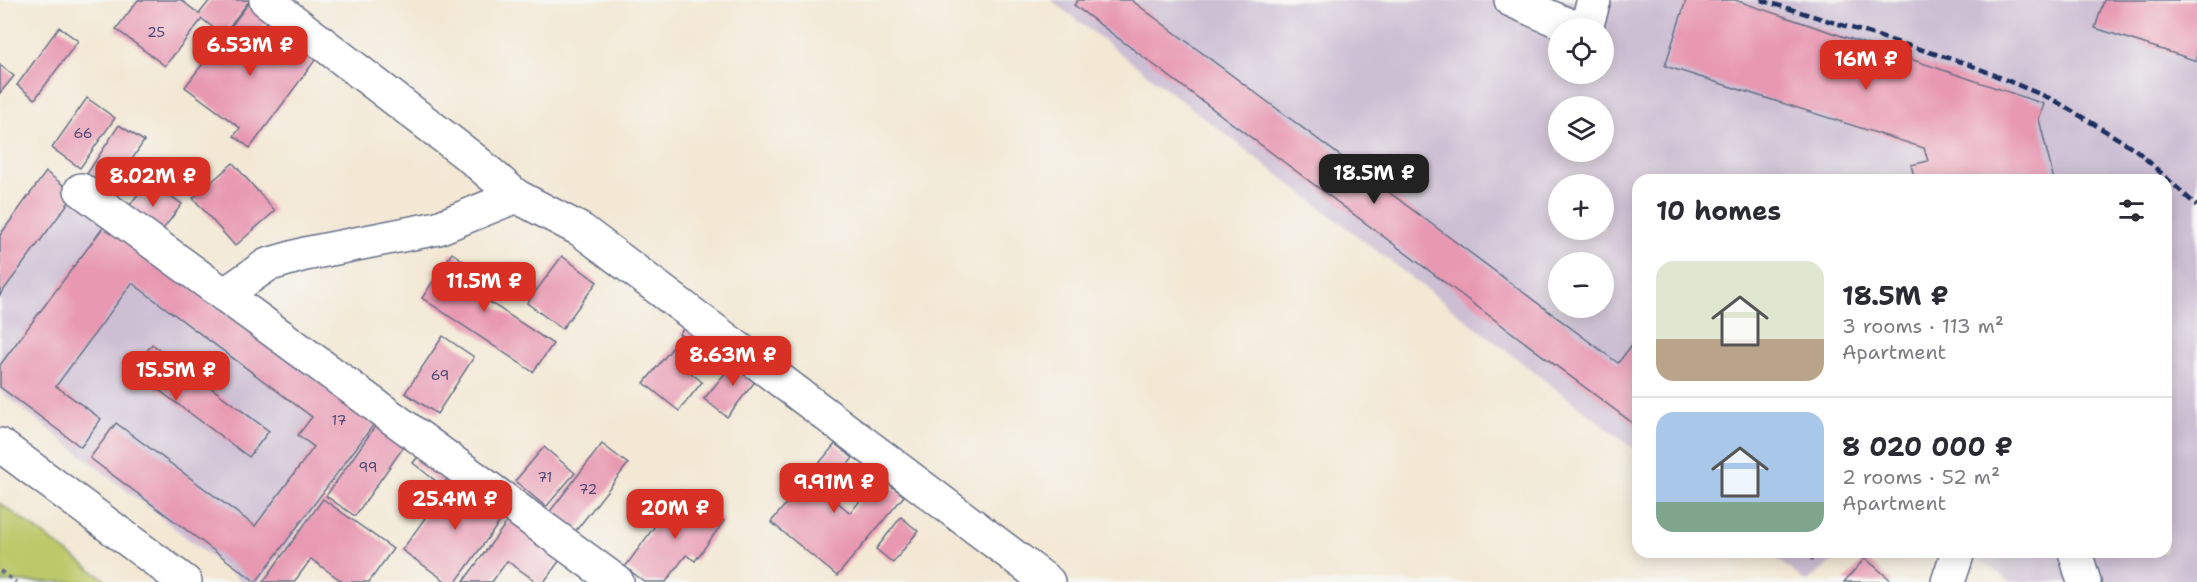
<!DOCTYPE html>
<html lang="en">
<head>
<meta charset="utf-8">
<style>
  :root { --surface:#fff; --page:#f7f7f7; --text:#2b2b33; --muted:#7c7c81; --line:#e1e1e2; --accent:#d93025 }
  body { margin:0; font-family:"Shantell Sans",sans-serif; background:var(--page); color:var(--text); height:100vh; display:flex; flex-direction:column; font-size:22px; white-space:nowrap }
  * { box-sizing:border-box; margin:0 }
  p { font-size:20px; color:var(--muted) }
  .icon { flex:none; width:33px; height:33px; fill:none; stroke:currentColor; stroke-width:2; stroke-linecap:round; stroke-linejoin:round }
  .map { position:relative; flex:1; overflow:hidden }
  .sheet { position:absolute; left:1632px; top:174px; width:540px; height:384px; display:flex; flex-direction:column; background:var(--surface); border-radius:18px; box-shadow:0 3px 15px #0003 }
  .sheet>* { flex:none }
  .buttons { position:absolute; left:1548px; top:18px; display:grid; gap:12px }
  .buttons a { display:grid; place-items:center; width:66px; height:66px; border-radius:50%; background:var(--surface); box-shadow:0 3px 15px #0003; font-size:30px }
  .price { position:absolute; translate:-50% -51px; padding:0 14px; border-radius:12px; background:var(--accent); color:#fff; font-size:20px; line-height:39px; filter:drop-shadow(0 2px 3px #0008) }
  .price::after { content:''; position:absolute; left:50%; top:36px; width:18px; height:14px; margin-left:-9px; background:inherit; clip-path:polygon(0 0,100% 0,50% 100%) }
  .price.selected { background:#222; color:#fff }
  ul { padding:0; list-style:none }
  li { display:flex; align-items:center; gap:18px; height:150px; padding:0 24px }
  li+li { border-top:2px solid var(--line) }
  li span { display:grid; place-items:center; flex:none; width:168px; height:120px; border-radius:18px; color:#555 }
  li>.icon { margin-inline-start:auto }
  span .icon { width:72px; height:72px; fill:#fffc; stroke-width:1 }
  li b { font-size:26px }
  h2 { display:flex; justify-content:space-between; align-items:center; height:72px; padding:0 24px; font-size:26px }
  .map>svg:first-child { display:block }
</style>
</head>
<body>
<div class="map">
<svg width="2197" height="582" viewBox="0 0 2197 582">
  <rect width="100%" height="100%" fill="#f6f6f2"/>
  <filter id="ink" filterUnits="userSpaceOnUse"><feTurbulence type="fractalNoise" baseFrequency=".0167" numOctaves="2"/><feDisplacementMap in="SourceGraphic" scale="12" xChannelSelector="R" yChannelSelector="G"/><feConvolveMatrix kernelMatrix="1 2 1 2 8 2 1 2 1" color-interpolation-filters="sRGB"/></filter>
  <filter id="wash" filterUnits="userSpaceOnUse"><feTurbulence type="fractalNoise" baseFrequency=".008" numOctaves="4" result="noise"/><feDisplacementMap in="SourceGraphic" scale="24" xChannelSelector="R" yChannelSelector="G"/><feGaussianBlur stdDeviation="1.35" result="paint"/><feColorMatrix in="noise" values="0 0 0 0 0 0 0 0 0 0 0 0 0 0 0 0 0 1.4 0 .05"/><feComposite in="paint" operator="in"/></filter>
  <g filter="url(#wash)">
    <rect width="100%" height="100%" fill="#f3e8d4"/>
    <g fill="#ccbed3" fill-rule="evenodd">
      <path d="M1051 0H2197V582H2011L1968 552H2166V180H1638V452ZM1558 28H1604V74H1558ZM1558 106H1604V152H1558ZM1558 184H1604V230H1558ZM1558 262H1604V308H1558Z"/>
      <polygon points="47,172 378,422 259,582 243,582 0,391 0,231"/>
      <polygon points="1768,552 1846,552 1806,582"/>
    </g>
    <polygon fill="#bcc96b" stroke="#6c7c64" stroke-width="1.5" points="0,503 108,582 0,582"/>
    <g id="blocks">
      <g fill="#e898b1">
        <polygon points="138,0 181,0 199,14 210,0 250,0 223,35 202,19 165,66 116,29"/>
        <polygon points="1078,0 1131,0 1618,363 1638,337 1638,427 1074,5"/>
        <polygon points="1686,0 1735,0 2044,104 2039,119 2054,180 1915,180 1911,165 1928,161 1924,148 1665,66"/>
        <polygon points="2104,0 2197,0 2197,61 2095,28"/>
        <polygon points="248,4 268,19 248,46 272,65 294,36 319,55 250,148 234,136 240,128 185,87"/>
        <polygon points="59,27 78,41 35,99 17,85"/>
        <polygon points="0,65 14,76 0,93"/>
        <polygon points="87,98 115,118 80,168 52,148"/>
        <polygon points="119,125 144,141 108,196 83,180"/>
        <polygon points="233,163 275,211 235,246 193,198"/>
        <polygon points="46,172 75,194 0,295 0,235"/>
        <polygon points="148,180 182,204 158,236 125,212"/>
        <polygon points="105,225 374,424 256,582 90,458 116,423 255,526 314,447 298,435 312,417 132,283 56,386 101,419 81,447 0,387 0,365"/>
        <polygon points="452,253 496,283 485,299 553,344 533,372 422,298"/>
        <polygon points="562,256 597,282 562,329 527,303"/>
        <polygon points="691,319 717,340 691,373 702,382 679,411 644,383 682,336 679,334"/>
        <polygon points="443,336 474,357 437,414 405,393"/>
        <polygon points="152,344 269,431 249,457 132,370"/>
        <polygon points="739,356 761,374 727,417 704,399"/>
        <polygon points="381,418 410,438 355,516 326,496"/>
        <polygon points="602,444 628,464 574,533 548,514"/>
        <polygon points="835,444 853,458 826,492 850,513 880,477 904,496 837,576 771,522"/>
        <polygon points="544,447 575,473 546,507 515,481"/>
        <polygon points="425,448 454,471 442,486 413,463"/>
        <polygon points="456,475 507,512 456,582 447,582 402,550"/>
        <polygon points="681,490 724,521 695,561 686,555 666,582 645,582 625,567"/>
        <polygon points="323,499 393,549 369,582 343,582 311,559 294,582 263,582"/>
        <polygon points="512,515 565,553 544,582 537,582 507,561 492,582 463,582"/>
        <polygon points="901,517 918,531 893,563 876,549"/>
        <polygon points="1801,552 1818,552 1812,560"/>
        <polygon points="1865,558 1893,582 1844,582"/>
      </g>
    </g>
  </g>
  <g filter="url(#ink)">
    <use href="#blocks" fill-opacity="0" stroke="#677087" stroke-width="1.5"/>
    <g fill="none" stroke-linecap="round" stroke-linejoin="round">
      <g stroke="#677087" stroke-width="36">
        <g id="minor">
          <polyline points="266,0 473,159 516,196 581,230 1048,582"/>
          <polyline points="1511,0 1575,28"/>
          <polyline points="1586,28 1594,0"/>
          <polyline points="81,190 617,582"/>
          <polyline points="224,295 267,265 305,254 438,228 516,196"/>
          <polyline points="0,445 185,582"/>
          <polyline points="2075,552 2084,582"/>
          <polyline points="1948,582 1958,552"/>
        </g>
      </g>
      <polyline stroke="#677087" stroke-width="4" stroke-dasharray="4.5 4.5" stroke-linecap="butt" points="0,571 16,582"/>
      <use href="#minor" stroke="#fff" stroke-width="33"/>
      <polyline stroke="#1b2f5e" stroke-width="4.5" stroke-dasharray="9 4.5" stroke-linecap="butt" points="1761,0 1968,64 2054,100 2135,149 2197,206"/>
    </g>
  </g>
  <g text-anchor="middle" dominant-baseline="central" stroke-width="4.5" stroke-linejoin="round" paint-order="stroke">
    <g font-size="14" fill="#4e4973">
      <text x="156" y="32">25</text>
      <text x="83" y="133">66</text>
      <text x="440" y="375">69</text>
      <text x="339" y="420">17</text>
      <text x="368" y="467">99</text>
      <text x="545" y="477">71</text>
      <text x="588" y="489">72</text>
    </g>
  </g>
</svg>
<div class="buttons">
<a><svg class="icon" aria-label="locate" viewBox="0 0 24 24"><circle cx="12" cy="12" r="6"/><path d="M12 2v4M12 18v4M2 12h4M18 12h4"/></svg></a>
<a><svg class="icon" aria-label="layers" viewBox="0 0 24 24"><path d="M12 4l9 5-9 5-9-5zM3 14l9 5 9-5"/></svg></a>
<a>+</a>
<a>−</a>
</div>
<b class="price" style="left:250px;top:77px">6.53M ₽</b>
<b class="price" style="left:1866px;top:91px">16M ₽</b>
<b class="price selected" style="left:1374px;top:205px">18.5M ₽</b>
<b class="price" style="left:153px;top:208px">8.02M ₽</b>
<b class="price" style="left:484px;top:313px">11.5M ₽</b>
<b class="price" style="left:733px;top:387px">8.63M ₽</b>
<b class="price" style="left:176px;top:402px">15.5M ₽</b>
<b class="price" style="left:834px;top:514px">9.91M ₽</b>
<b class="price" style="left:455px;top:531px">25.4M ₽</b>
<b class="price" style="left:675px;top:540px">20M ₽</b>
<section class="sheet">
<h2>10 homes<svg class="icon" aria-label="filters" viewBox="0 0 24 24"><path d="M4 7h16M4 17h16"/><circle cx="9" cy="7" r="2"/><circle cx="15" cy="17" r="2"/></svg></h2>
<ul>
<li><span style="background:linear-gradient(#dfe7d0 65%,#b9a48a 0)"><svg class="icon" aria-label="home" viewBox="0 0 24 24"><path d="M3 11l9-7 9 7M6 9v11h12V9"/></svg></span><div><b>18.5M ₽</b><p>3 rooms · 113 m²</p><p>Apartment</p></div></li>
<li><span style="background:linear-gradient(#a9c7e8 75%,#7fa58c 0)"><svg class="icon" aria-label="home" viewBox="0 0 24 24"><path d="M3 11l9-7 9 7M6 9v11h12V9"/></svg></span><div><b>8 020 000 ₽</b><p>2 rooms · 52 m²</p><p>Apartment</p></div></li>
</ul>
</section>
</div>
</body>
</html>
